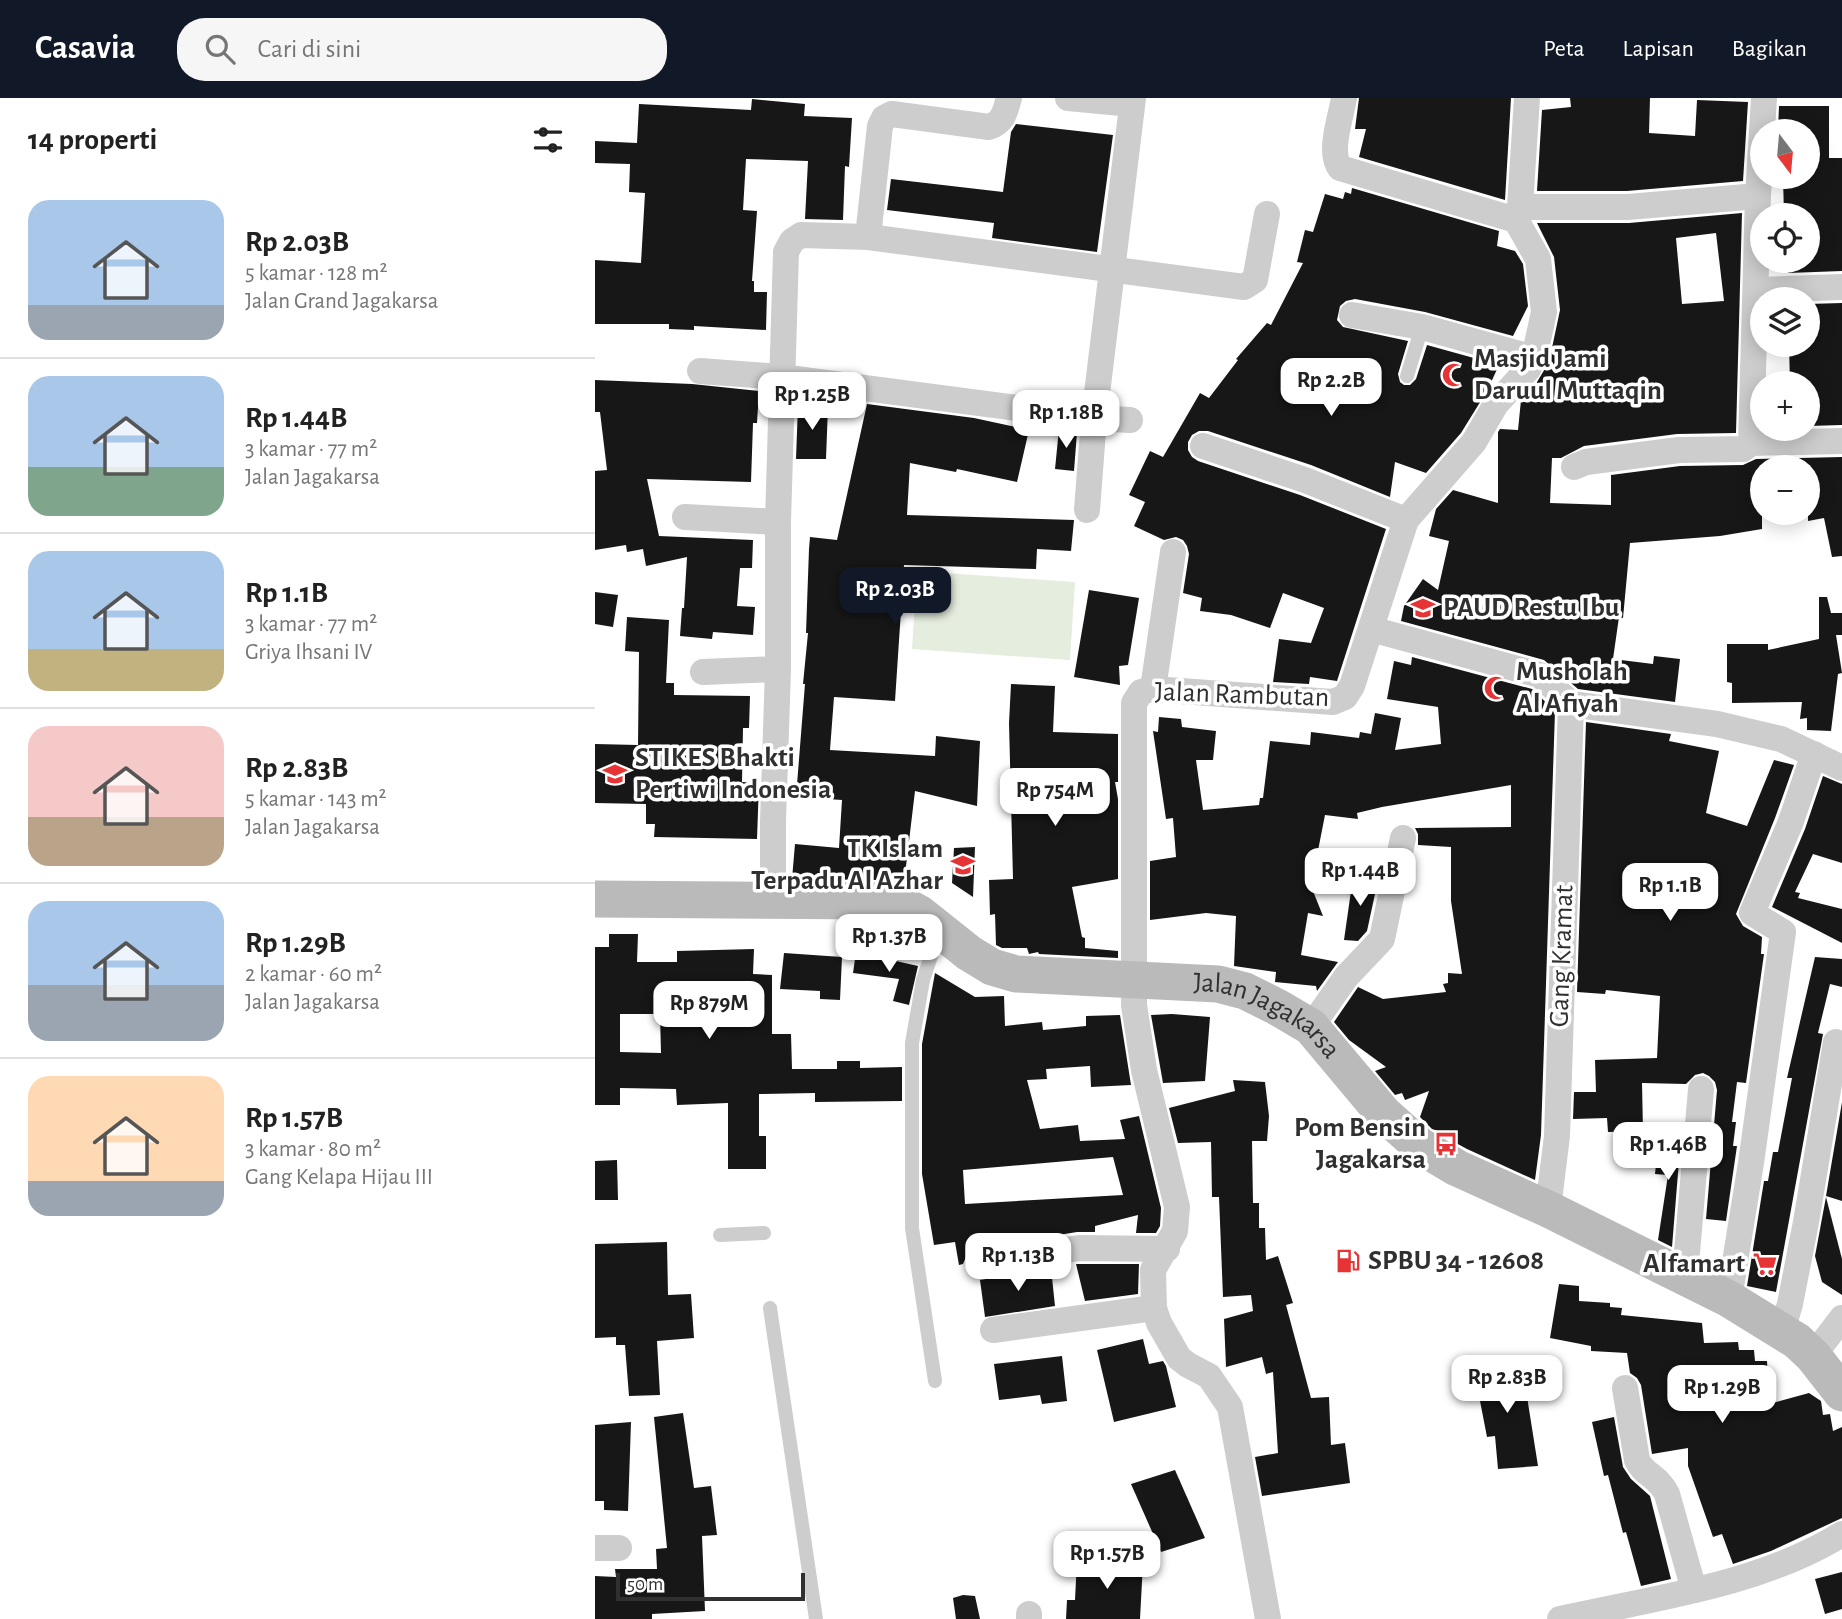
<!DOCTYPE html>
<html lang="id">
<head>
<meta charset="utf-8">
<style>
  :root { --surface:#fff; --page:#f6f6f6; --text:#222; --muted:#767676; --line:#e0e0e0; --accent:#111827 }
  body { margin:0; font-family:"Alegreya Sans",sans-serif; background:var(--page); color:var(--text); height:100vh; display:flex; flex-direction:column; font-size:26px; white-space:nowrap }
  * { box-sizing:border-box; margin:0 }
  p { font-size:23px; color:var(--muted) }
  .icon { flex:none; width:38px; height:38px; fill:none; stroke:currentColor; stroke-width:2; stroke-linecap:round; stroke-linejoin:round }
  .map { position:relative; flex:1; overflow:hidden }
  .panel { display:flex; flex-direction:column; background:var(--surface); width:595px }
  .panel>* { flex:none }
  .needle { width:46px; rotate:164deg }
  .tools { position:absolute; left:1155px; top:21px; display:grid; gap:14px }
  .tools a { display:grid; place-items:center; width:70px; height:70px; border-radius:50%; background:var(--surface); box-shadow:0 4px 18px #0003; font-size:35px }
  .scale { position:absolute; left:21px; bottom:18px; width:189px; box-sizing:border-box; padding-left:7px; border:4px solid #303030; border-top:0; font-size:19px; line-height:24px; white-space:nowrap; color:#303030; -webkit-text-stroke:5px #fff; paint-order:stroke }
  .price { position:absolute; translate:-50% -60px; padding:0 16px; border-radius:14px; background:#fff; color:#222; font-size:23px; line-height:46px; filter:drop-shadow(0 2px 4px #0008) }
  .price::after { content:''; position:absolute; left:50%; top:42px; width:21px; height:16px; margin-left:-10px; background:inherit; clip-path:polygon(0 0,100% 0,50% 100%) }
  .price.on { background:var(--accent); color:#fff }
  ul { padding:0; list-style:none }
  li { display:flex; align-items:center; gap:21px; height:175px; padding:0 28px }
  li+li { border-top:2px solid var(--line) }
  li span { display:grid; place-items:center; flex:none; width:196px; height:140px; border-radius:21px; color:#555 }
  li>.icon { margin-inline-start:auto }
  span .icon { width:84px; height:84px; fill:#fffc; stroke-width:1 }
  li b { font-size:30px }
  h2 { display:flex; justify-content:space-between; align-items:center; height:84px; padding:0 28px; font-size:30px }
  header { display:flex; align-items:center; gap:42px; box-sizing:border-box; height:98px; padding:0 35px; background:var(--accent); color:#fff }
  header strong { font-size:33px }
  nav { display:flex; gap:38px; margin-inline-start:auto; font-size:24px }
  .search { width:490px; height:63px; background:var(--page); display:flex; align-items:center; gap:18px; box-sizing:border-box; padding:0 24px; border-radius:28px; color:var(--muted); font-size:26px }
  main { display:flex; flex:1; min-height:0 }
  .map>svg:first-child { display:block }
</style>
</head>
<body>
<header>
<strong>Casavia</strong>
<div class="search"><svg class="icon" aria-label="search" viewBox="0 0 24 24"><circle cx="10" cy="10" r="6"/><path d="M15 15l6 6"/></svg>Cari di sini</div>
<nav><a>Peta</a><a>Lapisan</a><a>Bagikan</a></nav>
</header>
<main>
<section class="panel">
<h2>14 properti<svg class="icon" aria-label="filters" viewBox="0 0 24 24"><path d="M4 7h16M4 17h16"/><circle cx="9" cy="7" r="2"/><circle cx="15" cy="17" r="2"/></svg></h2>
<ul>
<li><span style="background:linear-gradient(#a9c7e8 75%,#9aa5b1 0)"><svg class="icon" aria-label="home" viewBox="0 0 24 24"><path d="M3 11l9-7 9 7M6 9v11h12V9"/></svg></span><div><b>Rp 2.03B</b><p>5 kamar · 128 m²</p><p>Jalan Grand Jagakarsa</p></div></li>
<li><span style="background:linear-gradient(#a9c7e8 65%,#7fa58c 0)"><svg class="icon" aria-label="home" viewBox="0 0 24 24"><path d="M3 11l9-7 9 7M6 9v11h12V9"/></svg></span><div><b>Rp 1.44B</b><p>3 kamar · 77 m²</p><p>Jalan Jagakarsa</p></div></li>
<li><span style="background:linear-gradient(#a9c7e8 70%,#c2b280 0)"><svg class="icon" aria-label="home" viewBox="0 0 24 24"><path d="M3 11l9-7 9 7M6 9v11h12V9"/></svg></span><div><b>Rp 1.1B</b><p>3 kamar · 77 m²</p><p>Griya Ihsani IV</p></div></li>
<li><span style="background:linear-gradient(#f6c9c9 65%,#b9a48a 0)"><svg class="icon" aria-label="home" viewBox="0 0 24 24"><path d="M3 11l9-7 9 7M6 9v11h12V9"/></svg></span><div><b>Rp 2.83B</b><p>5 kamar · 143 m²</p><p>Jalan Jagakarsa</p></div></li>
<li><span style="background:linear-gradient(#a9c7e8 60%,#9aa5b1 0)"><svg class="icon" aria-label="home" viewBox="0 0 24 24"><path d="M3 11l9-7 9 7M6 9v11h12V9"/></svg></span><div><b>Rp 1.29B</b><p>2 kamar · 60 m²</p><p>Jalan Jagakarsa</p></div></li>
<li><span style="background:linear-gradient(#ffd9b3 75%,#9aa5b1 0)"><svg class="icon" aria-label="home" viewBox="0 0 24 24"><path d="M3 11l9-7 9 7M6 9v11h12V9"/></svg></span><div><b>Rp 1.57B</b><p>3 kamar · 80 m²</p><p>Gang Kelapa Hijau III</p></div></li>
</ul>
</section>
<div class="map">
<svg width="1247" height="1521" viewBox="0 0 1247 1521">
  <rect width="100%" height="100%" fill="#fff"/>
  <polygon fill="#e5edde" points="322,473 480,484 475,562 317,551"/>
  <g fill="#171717" fill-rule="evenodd">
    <polygon points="764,0 916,0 910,102 764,59 771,31 760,31"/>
    <polygon points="975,0 1055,0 1054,35 1100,38 1102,2 1153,4 1148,83 1032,93 942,93 947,12 976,9"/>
    <polygon points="157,1 210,6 209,18 257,20 254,69 250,68 248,122 210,121 213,63 151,61 148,112 162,113 157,183 159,183 159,194 172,194 171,232 99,228 99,232 74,231 74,226 0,226 0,162 46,165 50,95 34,94 35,66 0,65 0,43 42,45 44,6 156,12"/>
    <polygon points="1184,8 1234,8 1234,60 1247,60 1247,173 1193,175 1193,163 1213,163 1213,117 1189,117 1188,79 1213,79 1213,33 1183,33"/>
    <polygon points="421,26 518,37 502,154 397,140 399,125 292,112 296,81 408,94 416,34"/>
    <polygon points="757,90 904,133 902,148 920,153 928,166 933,208 918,238 830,214 760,201 751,203 745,208 742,222 748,229 813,243 803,276 805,284 809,287 815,287 821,281 832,247 904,267 892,293 866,335 831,375 800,364 795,399 716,367 613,333 604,333 597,337 593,344 593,352 597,359 603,363 705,397 791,431 742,583 715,579 714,586 678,584 684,541 716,545 729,510 688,495 675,530 636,517 605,513 607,500 588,495 594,456 592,448 588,442 581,439 569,442 539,428 550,404 534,397 555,353 568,359 605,295 614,300 643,262 641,261 672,225 676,227 708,165 702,164 710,132 718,134 730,96 748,101 750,94 756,96"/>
    <path d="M1147 115 1141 335 1082 336 989 348 966 360H957L955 405 1016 407V377L1085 368 1148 367 1161 361 1247 359V458L1237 459 1229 420 1213 423V369H1167V431L1125 438 1035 445 1028 520 1024 519 1018 561 1058 566 1059 558 1085 561 1080 604 983 591 949 562 806 523 809 508 828 481 843 492 854 443 834 438 841 411 858 392 903 405V334L905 331 923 332 926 302 940 303 942 284 954 264 965 212 959 159 942 125H1034ZM1121 135 1129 203 1087 206 1081 140Z"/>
    <polygon points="1247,205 1247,327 1213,328 1213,285 1195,285 1194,247 1213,247 1213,206"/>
    <polygon points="0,282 97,286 164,293 162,325 158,325 156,384 52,381 64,438 158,442 157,470 145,470 142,508 160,509 158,537 118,534 117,541 85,538 87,510 89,510 92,459 51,468 48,451 32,454 31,447 0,452 0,373 12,372 5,314 0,314"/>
    <polygon points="272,306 379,320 434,332 422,384 362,371 361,374 315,365 312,417 479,422 476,453 442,451 441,471 309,467 300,603 239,599 235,652 340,658 341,638 385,643 382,708 320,693 309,785 284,782 197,781 200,746 244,750 247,702 201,699 210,586 208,586 213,535 211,535 214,451 215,439 242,442"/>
    <polygon points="203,307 233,308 231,361 201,361"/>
    <polygon points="464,331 482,334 479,373 460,371"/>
    <polygon points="494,492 544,500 533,567 524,568 525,587 479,579"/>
    <polygon points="0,494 23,497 18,529 0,526"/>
    <polygon points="1224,499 1232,499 1236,515 1247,515 1247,537 1241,537 1247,575 1243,576 1236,633 1212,632 1212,620 1205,621 1207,604 1137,605 1137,585 1132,584 1132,546 1173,546 1173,552 1224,541"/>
    <polygon points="32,519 74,522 71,585 79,585 79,597 155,598 154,630 148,630 147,684 164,685 162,741 59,739 60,726 51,726 51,706 0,705 0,646 43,647 44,554 30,553"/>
    <polygon points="817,559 937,591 960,613 946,1037 940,1082 872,1051 859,1044 861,1039 837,1031 825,1019 834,993 810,1002 807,995 800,997 780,973 791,969 754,942 739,924 763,889 788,901 851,894 848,886 853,885 853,875 867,876 856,803 856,749 823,747 823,736 820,730 916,729 916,687 787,709 762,715 763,721 730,717 716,788 728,818 713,815 706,857 743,864 722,893 721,888 680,884 681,874 639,868 641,818 611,815 555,822 555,763 581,759 578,720 571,721 558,633 563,634 564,619 586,621 587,629 621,633 618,662 601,662 608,712 664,707 665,700 668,700 675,643 715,647 716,634 764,640 765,634 776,636 780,615 806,620 800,652 846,646 843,609 792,601 799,563 816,567"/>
    <polygon points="416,586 460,588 458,634 523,636 523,684 520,684 523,701 523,781 477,789 487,839 490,840 490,850 523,853 523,860 444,856 443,854 434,856 432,850 407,850 401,847 400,816 395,817 394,782 418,781 414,625"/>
    <polygon points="991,624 1076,636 1074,643 1124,653 1111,715 1152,728 1179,662 1199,667 1180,720 1141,816 1148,828 1167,839 1166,856 1169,856 1151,985 1142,984 1137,1024 1141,1024 1138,1048 1142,1048 1131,1123 1111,1121 1122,992 1120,984 1114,978 1108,975 1100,977 1091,986 1047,985 1048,1033 1013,1034 1012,1020 978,1021 979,994 1001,994 1000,962 1062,960 1065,898 1011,892 1010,896 982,894"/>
    <polygon points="1228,678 1247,686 1247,765 1218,756 1200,794 1205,795 1203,800 1247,811 1247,845 1177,809 1210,731"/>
    <polygon points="380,749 378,799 357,785 359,750"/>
    <polygon points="758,779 783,782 772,833 763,843 749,842"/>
    <path d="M14 836H43L42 864H82V853L159 851 158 876 177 877V936H196L197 971H242V963H265V970L307 969V1003L220 1004V995L164 996V1038H171V1071H133V1005L82 1007 81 991 25 990V1007H0V849H14ZM25 916H65L66 955 25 954Z"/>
    <polygon points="261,854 323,868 314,907 298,903 304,881 258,875"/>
    <polygon points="189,855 247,859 245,902 225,901 225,893 185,891"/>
    <polygon points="1220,859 1247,861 1247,889 1235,886 1223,935 1228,936 1181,1194 1152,1188 1169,1083 1173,1083 1178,1054 1183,1054 1197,980 1192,980"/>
    <path d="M340 875 380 899 409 898 410 928 447 924 448 932 491 928V918L525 917 536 987 496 989 495 968 451 971 452 981 432 982 445 1031 483 1027 485 1043 530 1041 525 1022 544 1018 566 1110 565 1128 561 1135H541L543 1117 500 1128V1134H482L381 1150 373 1154 368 1166 364 1167 360 1144 339 1147 327 1076V946ZM518 1059 528 1097 370 1106 368 1072Z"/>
    <polygon points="577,916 615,919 610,983 568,985 556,917"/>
    <polygon points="638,982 670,984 674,1018 672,1043 657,1043 658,1105 664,1105 664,1130 670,1130 671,1162 683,1158 698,1205 691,1207 716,1300 734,1299 736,1347 750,1345 755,1385 667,1398 660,1359 683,1355 678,1274 671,1276 667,1259 631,1269 629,1221 658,1213 656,1197 628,1199 624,1099 617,1099 616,1044 583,1045 574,1010 640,993"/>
    <polygon points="1247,1004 1247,1103 1231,1098"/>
    <polygon points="1064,1036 1086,1038 1077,1149 1063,1142 1073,1077 1060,1076"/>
    <polygon points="22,1062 23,1102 0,1102 0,1063"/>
    <polygon points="1231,1099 1247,1161 1247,1197 1227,1184 1220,1158"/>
    <polygon points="72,1144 73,1197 96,1196 99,1240 62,1243 65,1297 34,1298 30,1247 21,1247 21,1239 0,1240 0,1146"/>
    <polygon points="481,1166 544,1166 543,1196 490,1203"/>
    <polygon points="456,1170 460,1208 390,1219 385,1182"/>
    <polygon points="964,1186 984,1188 984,1203 1015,1205 1015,1209 1027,1210 1026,1217 1107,1225 1109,1245 1143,1244 1144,1252 1159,1252 1160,1263 1172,1263 1174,1306 1214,1295 1226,1303 1228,1317 1235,1316 1238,1333 1247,1329 1247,1420 1176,1453 1138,1466 1127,1436 1118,1439 1093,1368 1093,1350 1057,1356 1046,1287 1042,1280 1035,1275 1032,1255 996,1253 996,1248 955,1240"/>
    <polygon points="548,1241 554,1266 568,1263 571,1268 581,1309 519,1324 502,1252"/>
    <polygon points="467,1258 472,1303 447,1306 445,1297 404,1302 399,1266"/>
    <polygon points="927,1267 943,1368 903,1371 900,1338 892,1339 879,1272"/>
    <polygon points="88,1315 99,1390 116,1388 122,1437 107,1438 110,1513 57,1516 57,1521 0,1521 0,1478 21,1479 20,1471 62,1471 61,1451 72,1450 59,1319"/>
    <polygon points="1019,1319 1028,1369 1036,1381 1055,1398 1076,1481 1046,1488 1031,1434 1028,1435 1013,1377 1009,1378 997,1324"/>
    <polygon points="36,1324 33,1413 9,1412 9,1403 0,1403 0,1327"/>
    <polygon points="580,1372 610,1440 566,1454 536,1386"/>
    <polygon points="482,1462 548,1465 545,1521 471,1521 472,1502 480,1502"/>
    <polygon points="1247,1474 1247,1511 1230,1516 1220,1481"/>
    <polygon points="368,1497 380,1498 385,1521 361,1521 358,1500"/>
  </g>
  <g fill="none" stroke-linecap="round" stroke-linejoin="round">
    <g stroke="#cdcdcd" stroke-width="14">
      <polyline points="812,278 827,229"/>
      <polyline points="125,1137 169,1135"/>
      <polyline points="175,1210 221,1521"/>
      <polyline points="340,1283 317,1130 317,945 328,882 344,834"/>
    </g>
    <g stroke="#cdcdcd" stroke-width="26">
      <polyline points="473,0 537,6"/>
      <path d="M749 0C746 19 733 54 745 70L921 122"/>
      <polyline points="925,109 1033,109 1163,98"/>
      <polyline points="921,122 925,109 932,0"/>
      <path d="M273 139 285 28 289 20 297 16 394 29C409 24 410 13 414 0"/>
      <polyline points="1161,192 1247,189"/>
      <polyline points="757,217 827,229 939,260"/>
      <polyline points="105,273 186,279 499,320 492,412"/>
      <polyline points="535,322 499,320 538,0"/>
      <polyline points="1156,345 1247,343"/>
      <polyline points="608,348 710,382 811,422"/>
      <polyline points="979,369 991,364 1084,352 1148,351 1156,345 1163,98 1169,0"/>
      <polyline points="90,419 183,424"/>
      <polyline points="776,531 945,577 976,606 1122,626 1186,641 1247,670"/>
      <polyline points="108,574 183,571"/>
      <polyline points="558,591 578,454"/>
      <polyline points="178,802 178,724 183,571 183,424 191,154 197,143 206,137 273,139 649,189 660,182 672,116"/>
      <polyline points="716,929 751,879 787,841 808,740"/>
      <polyline points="953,1111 962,1038 976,606"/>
      <polyline points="383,1166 484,1150 572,1151"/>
      <polyline points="1090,1178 1106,991"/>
      <polyline points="1134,1201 1156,1065 1188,834 1157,815 1195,726 1219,656"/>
      <polyline points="398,1232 559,1210"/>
      <polyline points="1187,1233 1195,1206 1211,1124 1241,944"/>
      <polyline points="1218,1258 1247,1220"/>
      <path d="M1030 1290 1042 1362C1048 1376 1063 1378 1072 1396L1099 1492"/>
      <polyline points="0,1450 24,1450"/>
      <polyline points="434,1516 434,1521"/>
      <polyline points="673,1521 635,1309 614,1278 593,1267 584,1260 564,1225 559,1210 558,1172 580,1133 582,1109 549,972 539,907 539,605 546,594 558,591 738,604 750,599 757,588 811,422 879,344 901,306 933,271 939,260 949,214 943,161 921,122"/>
      <path d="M965 1521C1058 1500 1165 1487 1247 1436"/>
    </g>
    <path stroke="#bababa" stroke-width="37" id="s1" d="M0 801 284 803 307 806 325 816 374 855 397 869 421 876 623 886 650 893 682 909 716 929 788 1015 825 1048 862 1070 953 1111 1134 1201 1202 1243 1218 1258 1247 1295"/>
  </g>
  <defs>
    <g id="mosque-bare" transform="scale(1.89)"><path d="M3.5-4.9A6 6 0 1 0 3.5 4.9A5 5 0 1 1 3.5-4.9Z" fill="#e63335" stroke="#fff" stroke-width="2.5" paint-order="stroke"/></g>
    <g id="school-bare" transform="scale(1.89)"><path d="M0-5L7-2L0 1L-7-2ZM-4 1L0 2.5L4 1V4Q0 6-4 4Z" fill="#e63335" stroke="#fff" stroke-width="2.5" paint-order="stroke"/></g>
    <g id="university-bare" transform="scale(1.89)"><path d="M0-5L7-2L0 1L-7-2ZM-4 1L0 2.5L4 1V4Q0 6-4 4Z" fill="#e63335" stroke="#fff" stroke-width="2.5" paint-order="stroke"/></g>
    <g id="bus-bare" transform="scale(1.89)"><path d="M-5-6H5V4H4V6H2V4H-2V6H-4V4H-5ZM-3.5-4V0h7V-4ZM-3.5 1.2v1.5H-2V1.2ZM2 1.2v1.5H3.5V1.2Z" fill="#e63335" stroke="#fff" stroke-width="2.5" paint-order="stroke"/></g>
    <g id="fuel-bare" transform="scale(1.89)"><path d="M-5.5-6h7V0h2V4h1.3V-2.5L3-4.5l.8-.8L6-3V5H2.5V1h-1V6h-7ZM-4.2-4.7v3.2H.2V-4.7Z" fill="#e63335" stroke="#fff" stroke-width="2.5" paint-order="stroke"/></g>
    <g id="supermarket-bare" transform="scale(1.89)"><path d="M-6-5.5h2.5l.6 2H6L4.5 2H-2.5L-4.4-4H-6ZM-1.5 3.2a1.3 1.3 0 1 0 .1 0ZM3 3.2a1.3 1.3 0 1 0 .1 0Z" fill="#e63335" stroke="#fff" stroke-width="2.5" paint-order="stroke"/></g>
  </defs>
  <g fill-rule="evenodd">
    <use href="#mosque-bare" x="859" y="277"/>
    <use href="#school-bare" x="828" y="510"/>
    <use href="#mosque-bare" x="901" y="590"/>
    <use href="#university-bare" x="20" y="676"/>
    <use href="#school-bare" x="368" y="767"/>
    <use href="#bus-bare" x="851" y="1046"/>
    <use href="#fuel-bare" x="753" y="1163"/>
    <use href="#supermarket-bare" x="1170" y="1166"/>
  </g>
  <g text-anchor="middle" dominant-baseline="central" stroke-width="7" stroke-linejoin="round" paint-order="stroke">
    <g font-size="28" font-weight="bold" fill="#303030" stroke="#fff" text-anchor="start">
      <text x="879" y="261">Masjid Jami<tspan x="879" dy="32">Daruul Muttaqin</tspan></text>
      <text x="848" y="510">PAUD Restu Ibu</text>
      <text x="921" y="574">Musholah<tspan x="921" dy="32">Al Afiyah</tspan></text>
      <text x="40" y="660">STIKES Bhakti<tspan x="40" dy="32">Pertiwi Indonesia</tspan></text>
      <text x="348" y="751" text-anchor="end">TK Islam<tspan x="348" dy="32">Terpadu Al Azhar</tspan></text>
      <text x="831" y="1030" text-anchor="end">Pom Bensin<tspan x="831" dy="32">Jagakarsa</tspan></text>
      <text x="773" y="1163">SPBU 34 - 12608</text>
      <text x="1150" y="1166" text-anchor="end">Alfamart</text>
    </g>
    <g font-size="28" fill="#303030" stroke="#fff">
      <text transform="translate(647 597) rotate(2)">Jalan Rambutan</text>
      <text transform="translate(967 858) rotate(-88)">Gang Kramat</text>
      <text stroke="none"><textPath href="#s1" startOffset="702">Jalan Jagakarsa</textPath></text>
    </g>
  </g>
</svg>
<div class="tools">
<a><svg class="needle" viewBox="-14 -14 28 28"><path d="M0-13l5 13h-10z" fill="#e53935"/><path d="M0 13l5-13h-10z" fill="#767676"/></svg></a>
<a><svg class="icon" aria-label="locate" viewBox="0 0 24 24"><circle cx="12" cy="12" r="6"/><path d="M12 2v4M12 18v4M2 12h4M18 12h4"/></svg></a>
<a><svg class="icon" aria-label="layers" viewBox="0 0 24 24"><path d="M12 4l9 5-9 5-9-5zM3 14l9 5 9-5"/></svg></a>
<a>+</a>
<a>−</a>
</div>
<div class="scale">50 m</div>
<b class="price" style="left:736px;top:320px">Rp 2.2B</b>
<b class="price" style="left:217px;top:334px">Rp 1.25B</b>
<b class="price" style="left:471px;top:352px">Rp 1.18B</b>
<b class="price on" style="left:300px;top:529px">Rp 2.03B</b>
<b class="price" style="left:460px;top:730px">Rp 754M</b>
<b class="price" style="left:765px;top:810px">Rp 1.44B</b>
<b class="price" style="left:1075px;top:825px">Rp 1.1B</b>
<b class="price" style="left:294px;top:876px">Rp 1.37B</b>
<b class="price" style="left:114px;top:943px">Rp 879M</b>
<b class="price" style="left:1073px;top:1084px">Rp 1.46B</b>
<b class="price" style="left:423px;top:1195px">Rp 1.13B</b>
<b class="price" style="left:912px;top:1317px">Rp 2.83B</b>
<b class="price" style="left:1127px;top:1327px">Rp 1.29B</b>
<b class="price" style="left:512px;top:1493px">Rp 1.57B</b>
</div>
</main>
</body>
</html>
